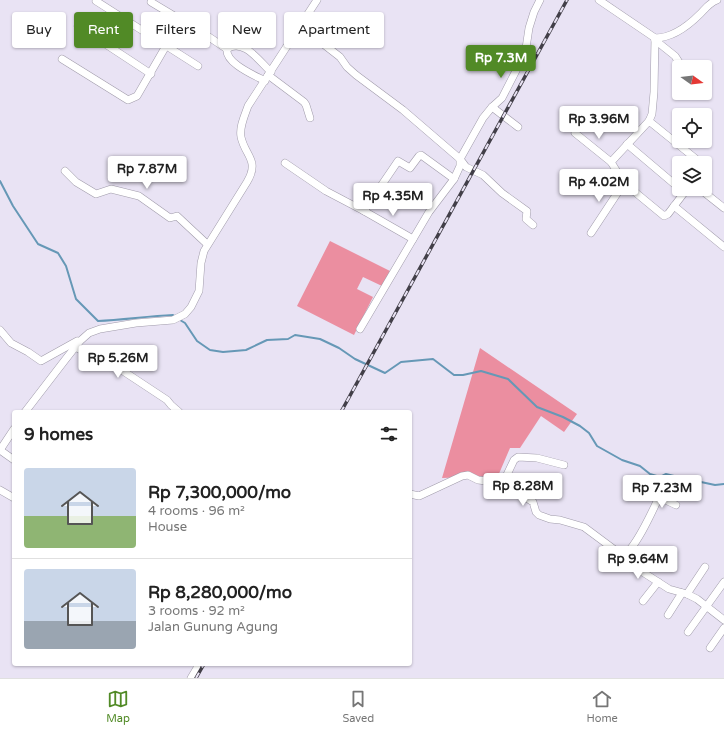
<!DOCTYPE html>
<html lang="en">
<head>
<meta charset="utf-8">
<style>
  :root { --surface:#fff; --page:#f2f2f2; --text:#222; --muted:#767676; --line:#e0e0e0; --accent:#518a26 }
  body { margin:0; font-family:"Varela Round",sans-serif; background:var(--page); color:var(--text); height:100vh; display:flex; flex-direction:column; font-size:15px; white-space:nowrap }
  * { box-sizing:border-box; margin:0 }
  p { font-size:13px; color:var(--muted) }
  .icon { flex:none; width:22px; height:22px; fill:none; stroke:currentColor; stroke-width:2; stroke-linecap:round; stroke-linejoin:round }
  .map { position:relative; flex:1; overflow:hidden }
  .side { position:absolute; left:12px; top:410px; width:400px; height:256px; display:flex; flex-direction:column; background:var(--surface); border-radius:4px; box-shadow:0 1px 3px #0004 }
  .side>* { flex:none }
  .hud { position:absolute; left:12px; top:12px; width:400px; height:36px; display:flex; gap:8px }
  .needle { width:26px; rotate:104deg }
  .buttons { position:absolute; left:672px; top:60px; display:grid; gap:8px }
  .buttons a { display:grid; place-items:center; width:40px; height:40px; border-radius:4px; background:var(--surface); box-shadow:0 1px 3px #0004; font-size:20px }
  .price { position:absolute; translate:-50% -34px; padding:0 9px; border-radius:4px; background:#fff; color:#222; font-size:13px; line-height:26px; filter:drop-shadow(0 1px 2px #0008) }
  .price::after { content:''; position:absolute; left:50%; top:24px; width:12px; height:9px; margin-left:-6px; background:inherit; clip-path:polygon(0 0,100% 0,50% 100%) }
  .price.active { background:var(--accent); color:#fff }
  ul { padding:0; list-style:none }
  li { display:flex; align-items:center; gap:12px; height:100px; padding:0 12px }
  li+li { border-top:1px solid var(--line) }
  li span { display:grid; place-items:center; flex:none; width:112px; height:80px; border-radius:4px; color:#555 }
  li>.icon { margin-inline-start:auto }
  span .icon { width:48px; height:48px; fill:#fffc; stroke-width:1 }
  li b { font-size:17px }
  h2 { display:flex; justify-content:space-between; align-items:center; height:48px; padding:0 12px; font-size:17px }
  .chip { padding:0 14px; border-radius:4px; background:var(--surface); box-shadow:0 1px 3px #0004; font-size:14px; line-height:36px }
  .chip.active { background:var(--accent); color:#fff }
  .tabs { display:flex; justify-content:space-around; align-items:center; height:56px; border-top:1px solid var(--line); background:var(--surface); font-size:11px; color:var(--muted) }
  .tabs a { display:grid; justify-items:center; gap:2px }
  .tabs .active { color:var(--accent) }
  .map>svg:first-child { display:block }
</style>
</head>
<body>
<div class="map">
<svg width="724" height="678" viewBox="0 0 724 678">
  <rect width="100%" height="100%" fill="#e9e3f4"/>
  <g fill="#eb8ea0">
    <polygon points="330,241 390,271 382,286 363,277 357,289 373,297 354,335 297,306"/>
    <polygon points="480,348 577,414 564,432 541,416 520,448 510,448 498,476 442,478"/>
  </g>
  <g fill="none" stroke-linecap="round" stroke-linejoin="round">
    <g stroke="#6698b6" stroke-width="2">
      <path d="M0 181 13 206 38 244 58 253 66 266 76 299 98 321C123 320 148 316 173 315L176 317"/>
      <polyline points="180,320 185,323 197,341 210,350 223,352 246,350 267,340 288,339 295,335 320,339 339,348 355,359 385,373 401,362 433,359 454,375 463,375 481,371 508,379 537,407 563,417 580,426 589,433 597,446 622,460 640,466 650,474 660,477 666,474 674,476 688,482 701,482 715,485 724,484"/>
    </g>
    <g stroke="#a09baa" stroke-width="8">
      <g id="minor">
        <path d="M599 0 655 38C672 38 688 26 700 14 705 9 709 3 717 0"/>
        <polyline points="96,1 198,66"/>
        <polyline points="151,2 181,20"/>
        <polyline points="302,23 313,32 322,43 340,57 347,67 356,75 403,110 460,159 466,167 483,175 502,193 527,211 526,219 533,225"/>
        <polyline points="78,26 151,74"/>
        <polyline points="655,40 675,56 682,67"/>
        <polyline points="62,59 128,100 137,96 181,20 194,27 227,49"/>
        <polyline points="268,75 304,102 306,105 310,118"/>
        <path d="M265 81C254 75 225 63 227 49 243 37 260 62 271 72"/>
        <polyline points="492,107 518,127"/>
        <polyline points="649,121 652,114 654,92 655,38"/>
        <polyline points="575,133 611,162"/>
        <polyline points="627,144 679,188"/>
        <polyline points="285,163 326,191 364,211 398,161 410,168 419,156 421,155 454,179"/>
        <polyline points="65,171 76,182 96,194 111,189 139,196 170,218 177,216 207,244"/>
        <polyline points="687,189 668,214 664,216 624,183 611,162 649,121 701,163"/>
        <polyline points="700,189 724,208"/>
        <polyline points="674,206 724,247"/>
        <polyline points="364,211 413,239"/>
        <polyline points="591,233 624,183"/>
        <polyline points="360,329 429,212 454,179 460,166 460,159 483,118 492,107 502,98 522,59 526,48 529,28 534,12 540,0"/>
        <polyline points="0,330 11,343 28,352 41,361 77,341"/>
        <polyline points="75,347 114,365 167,400 171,405 179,412"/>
        <path d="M25 412 65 360 80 341 89 333 100 329 136 323 173 320 185 314 191 307 199 291 201 263 204 251 247 182C260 160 245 156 241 137 239 127 245 115 248 106L317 0"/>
        <polyline points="0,450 14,429"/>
        <polyline points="0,450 14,460"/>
        <polyline points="503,483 514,460 518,457 537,458 564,465"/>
        <polyline points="0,490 14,498"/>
        <path d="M410 494 419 496 462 476 468 475 478 480 503 483 533 502 536 512 539 515 550 519 560 520 584 527 623 556C636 548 652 512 659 497"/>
        <polyline points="655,495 676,505"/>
        <polyline points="627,562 669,589 687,594 697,599 724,620"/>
        <polyline points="687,594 705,567"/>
        <polyline points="643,601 658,582"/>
        <polyline points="668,615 682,593"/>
        <polyline points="688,632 724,582"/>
        <polyline points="710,648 724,628"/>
        <polyline points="191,678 197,668 197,664"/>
      </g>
    </g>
    <use href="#minor" stroke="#fff" stroke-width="7"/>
    <g stroke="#423f48" stroke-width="3.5">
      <g id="rail">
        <polyline points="341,412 567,0"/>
        <polyline points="196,678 204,664"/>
      </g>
    </g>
    <use href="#rail" stroke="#e9e3f4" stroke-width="2" stroke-dasharray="6" stroke-linecap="butt"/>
  </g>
</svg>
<div class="buttons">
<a><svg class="needle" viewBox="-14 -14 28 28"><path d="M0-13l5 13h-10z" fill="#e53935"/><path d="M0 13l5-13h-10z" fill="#767676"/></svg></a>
<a><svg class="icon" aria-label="locate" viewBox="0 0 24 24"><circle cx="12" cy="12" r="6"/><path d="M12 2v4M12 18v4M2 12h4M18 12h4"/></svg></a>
<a><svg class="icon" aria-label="layers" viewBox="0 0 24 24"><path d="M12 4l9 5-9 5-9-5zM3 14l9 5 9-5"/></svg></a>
</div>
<b class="price active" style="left:501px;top:79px">Rp 7.3M</b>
<b class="price" style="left:599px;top:140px">Rp 3.96M</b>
<b class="price" style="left:147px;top:190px">Rp 7.87M</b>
<b class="price" style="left:599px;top:203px">Rp 4.02M</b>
<b class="price" style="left:393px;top:217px">Rp 4.35M</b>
<b class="price" style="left:118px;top:379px">Rp 5.26M</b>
<b class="price" style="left:523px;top:507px">Rp 8.28M</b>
<b class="price" style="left:662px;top:509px">Rp 7.23M</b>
<b class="price" style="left:638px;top:580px">Rp 9.64M</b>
<div class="hud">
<a class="chip">Buy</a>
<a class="chip active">Rent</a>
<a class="chip">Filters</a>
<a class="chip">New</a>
<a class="chip">Apartment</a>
</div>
<section class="side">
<h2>9 homes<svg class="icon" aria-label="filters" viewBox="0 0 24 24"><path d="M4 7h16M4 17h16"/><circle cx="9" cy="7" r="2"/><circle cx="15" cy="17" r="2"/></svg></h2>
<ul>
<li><span style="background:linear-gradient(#c9d6e8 60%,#8fb573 0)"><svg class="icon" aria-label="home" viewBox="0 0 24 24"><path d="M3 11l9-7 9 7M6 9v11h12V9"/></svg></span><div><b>Rp 7,300,000/mo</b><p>4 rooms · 96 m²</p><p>House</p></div></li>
<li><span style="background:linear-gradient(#c9d6e8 65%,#9aa5b1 0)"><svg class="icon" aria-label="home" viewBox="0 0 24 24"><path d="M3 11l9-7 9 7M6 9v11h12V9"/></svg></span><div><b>Rp 8,280,000/mo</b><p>3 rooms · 92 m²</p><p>Jalan Gunung Agung</p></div></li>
</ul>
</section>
</div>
<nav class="tabs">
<a class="active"><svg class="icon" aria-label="map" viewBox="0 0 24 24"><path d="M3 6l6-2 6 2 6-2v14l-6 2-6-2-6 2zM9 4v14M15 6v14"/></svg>Map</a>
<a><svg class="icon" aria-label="saved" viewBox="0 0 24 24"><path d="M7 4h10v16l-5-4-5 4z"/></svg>Saved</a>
<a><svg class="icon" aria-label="home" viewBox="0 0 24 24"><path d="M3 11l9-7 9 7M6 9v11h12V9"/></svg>Home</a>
</nav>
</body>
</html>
